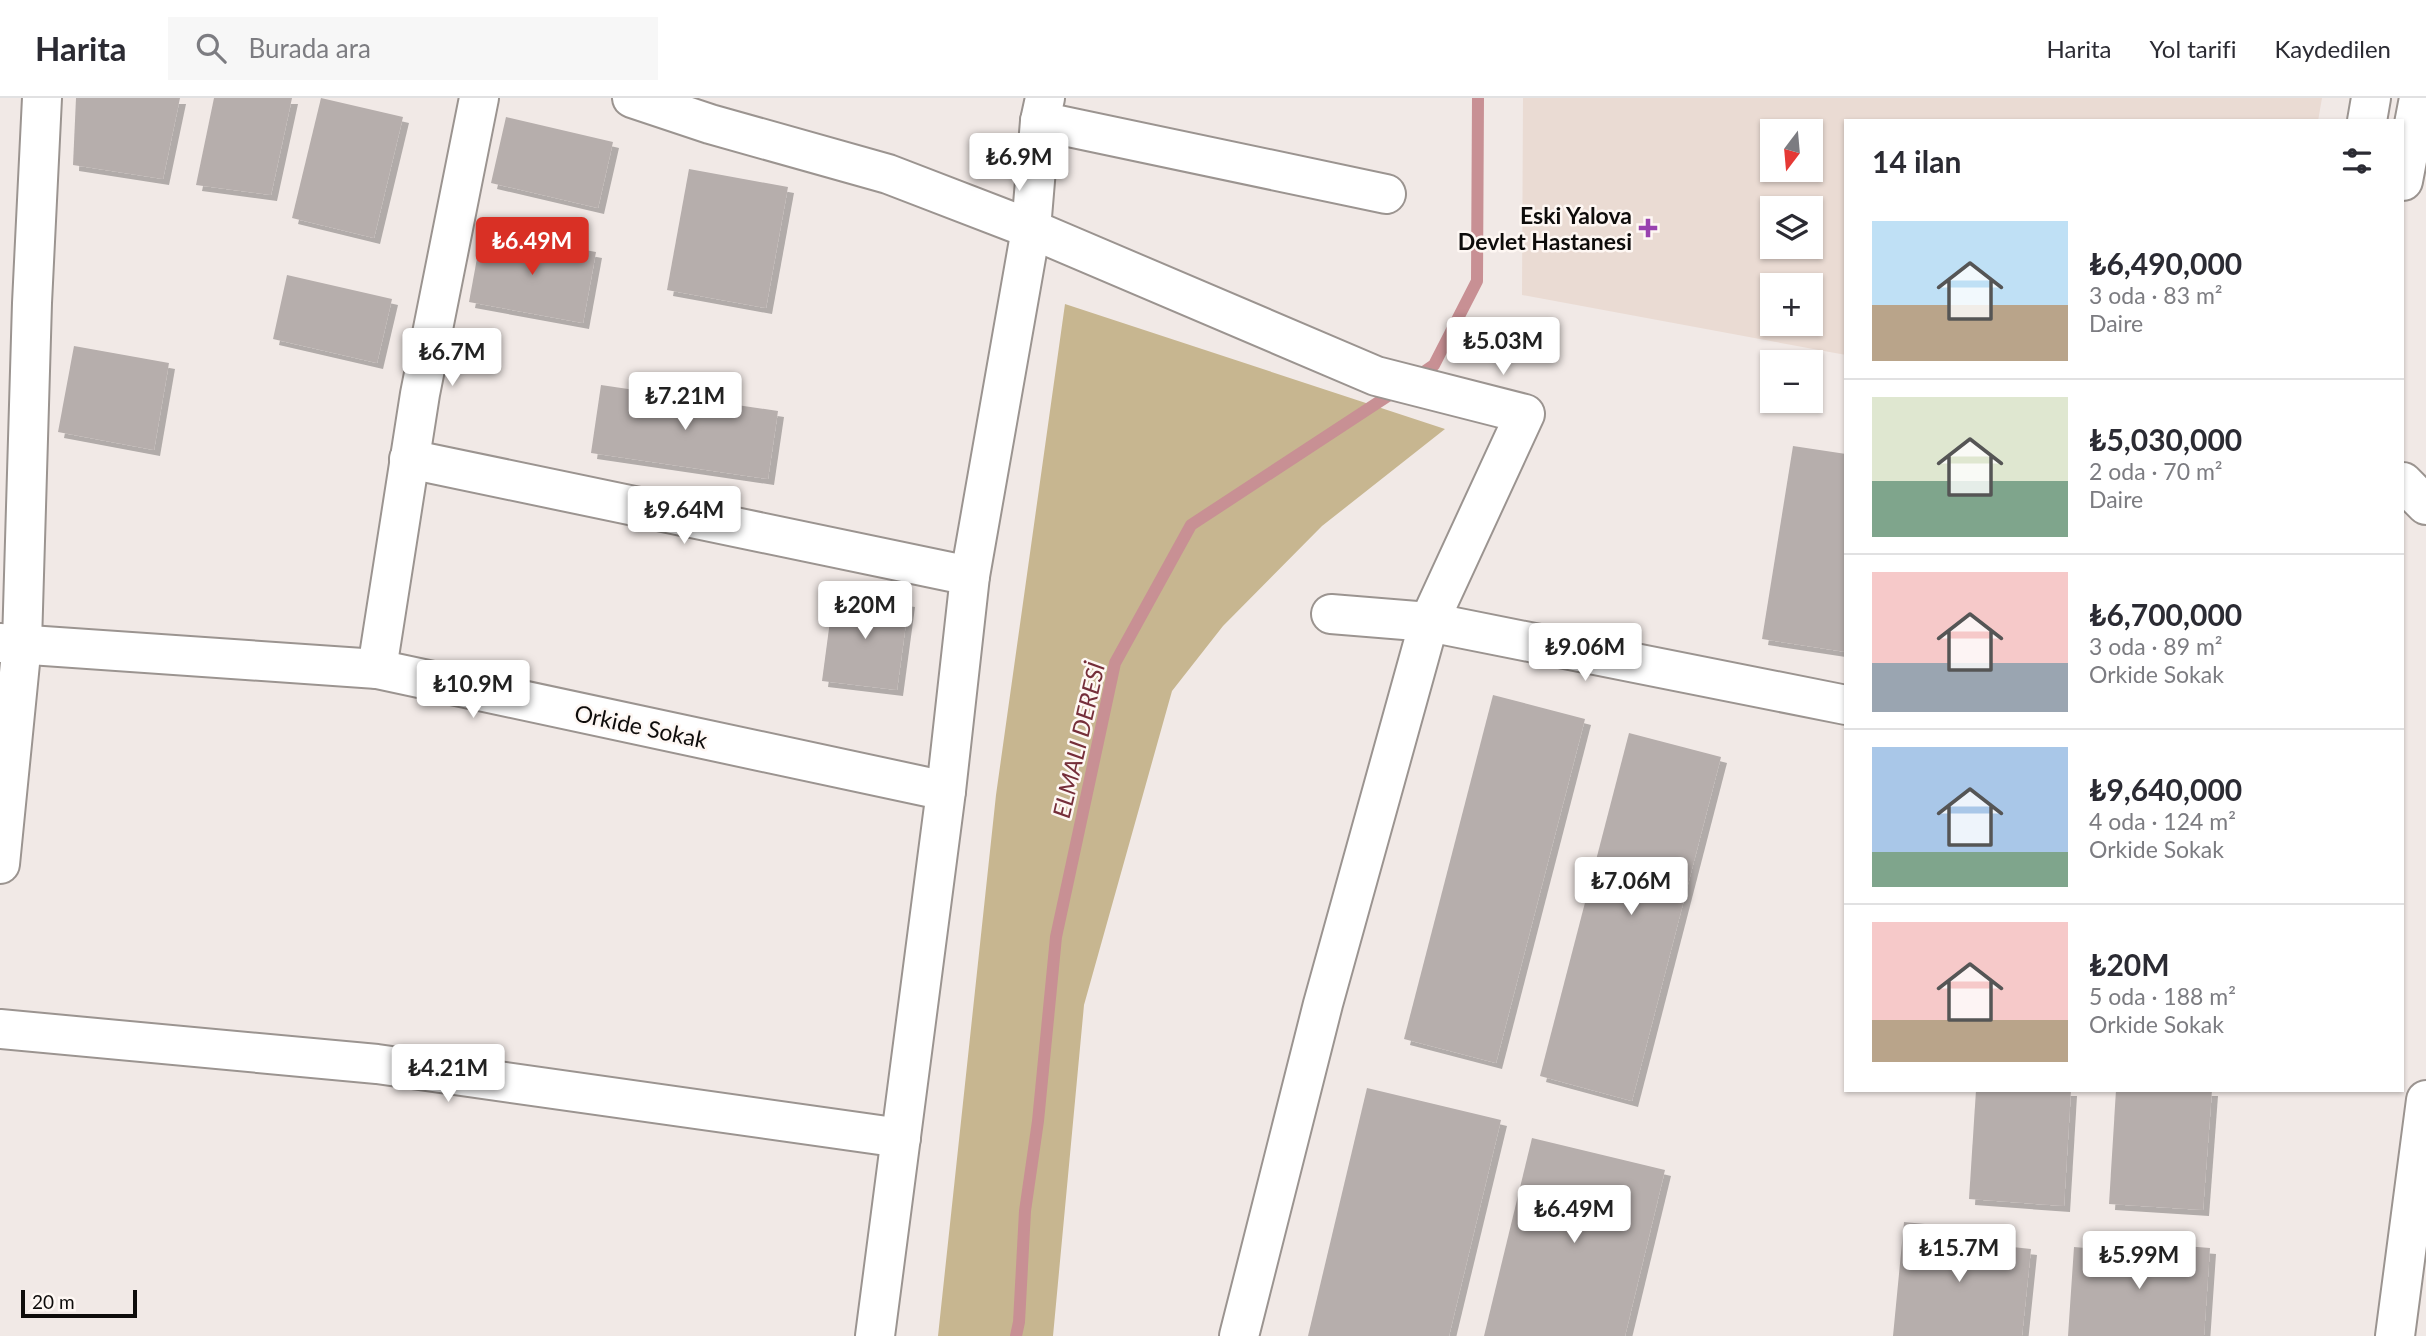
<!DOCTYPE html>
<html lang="tr">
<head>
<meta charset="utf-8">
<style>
  :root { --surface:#fff; --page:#f7f7f7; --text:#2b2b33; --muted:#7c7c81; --line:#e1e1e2; --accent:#d93025 }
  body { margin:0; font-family:Lato,sans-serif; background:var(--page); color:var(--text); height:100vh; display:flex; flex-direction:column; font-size:26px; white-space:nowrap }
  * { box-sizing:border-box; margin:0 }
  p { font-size:23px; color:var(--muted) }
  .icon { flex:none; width:38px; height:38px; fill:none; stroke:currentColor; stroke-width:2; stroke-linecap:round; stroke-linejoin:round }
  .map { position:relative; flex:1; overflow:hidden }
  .side { position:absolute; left:1844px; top:21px; width:560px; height:973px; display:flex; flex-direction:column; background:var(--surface); border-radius:0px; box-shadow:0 2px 5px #0004 }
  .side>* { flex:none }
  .needle { width:46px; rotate:196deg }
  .fabs { position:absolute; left:1760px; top:21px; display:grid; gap:14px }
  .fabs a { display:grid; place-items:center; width:63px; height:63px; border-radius:0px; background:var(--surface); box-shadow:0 2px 5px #0004; font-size:35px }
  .scale { position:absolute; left:21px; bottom:18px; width:116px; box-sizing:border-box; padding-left:7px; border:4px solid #0e0c0b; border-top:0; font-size:19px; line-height:24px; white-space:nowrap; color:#0e0c0b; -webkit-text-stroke:5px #fef7f3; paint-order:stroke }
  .price { position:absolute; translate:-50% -60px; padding:0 16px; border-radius:7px; background:#fff; color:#222; font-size:23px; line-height:46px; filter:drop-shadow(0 2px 4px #0008) }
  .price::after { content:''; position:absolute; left:50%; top:42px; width:21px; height:16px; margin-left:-10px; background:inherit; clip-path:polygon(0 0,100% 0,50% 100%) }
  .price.selected { background:var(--accent); color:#fff }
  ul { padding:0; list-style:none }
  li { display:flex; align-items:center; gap:21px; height:175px; padding:0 28px }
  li+li { border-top:2px solid var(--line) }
  li span { display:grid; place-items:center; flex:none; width:196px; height:140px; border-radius:0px; color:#555 }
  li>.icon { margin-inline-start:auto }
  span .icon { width:84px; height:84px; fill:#fffc; stroke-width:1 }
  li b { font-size:30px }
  h2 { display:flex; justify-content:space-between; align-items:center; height:84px; padding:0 28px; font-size:30px }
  header { display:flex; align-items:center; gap:42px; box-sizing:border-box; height:98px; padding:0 35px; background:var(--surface); border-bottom:2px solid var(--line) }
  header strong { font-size:33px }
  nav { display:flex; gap:38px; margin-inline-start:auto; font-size:24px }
  .search { width:490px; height:63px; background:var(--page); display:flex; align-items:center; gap:18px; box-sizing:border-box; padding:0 24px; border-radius:0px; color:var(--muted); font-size:26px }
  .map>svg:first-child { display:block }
</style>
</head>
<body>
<header>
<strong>Harita</strong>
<div class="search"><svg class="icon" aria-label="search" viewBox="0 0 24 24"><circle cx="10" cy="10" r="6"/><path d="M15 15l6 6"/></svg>Burada ara</div>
<nav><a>Harita</a><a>Yol tarifi</a><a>Kaydedilen</a></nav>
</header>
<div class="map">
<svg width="2426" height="1238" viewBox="0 0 2426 1238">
  <defs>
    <filter id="shadow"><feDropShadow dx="6" dy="6" stdDeviation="0" flood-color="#0004"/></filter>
  </defs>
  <rect width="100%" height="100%" fill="#f1e9e6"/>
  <path fill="#eadbd3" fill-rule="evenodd" d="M1523 0H2322L2318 23H1846V257L1522 197ZM1773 33H1811V72H1773ZM1773 110H1811V149H1773ZM1773 187H1811V226H1773Z"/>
  <polygon fill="#c7b690" points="1065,206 1445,331 1322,428 1223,528 1172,593 1084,907 1053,1238 938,1238 996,697"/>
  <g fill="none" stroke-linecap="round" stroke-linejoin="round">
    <g stroke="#c89094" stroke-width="12">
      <polyline points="1415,280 1434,267 1477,183 1478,0"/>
      <polyline points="1016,1238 1019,1224 1025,1113 1038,1023 1056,839 1115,565 1191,427 1397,292"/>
    </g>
  </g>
  <g fill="#b6aeac" filter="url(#shadow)">
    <polygon points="76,0 180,0 163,81 73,67"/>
    <polygon points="214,0 292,0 271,97 196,87"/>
    <polygon points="321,0 403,19 374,140 292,120"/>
    <polygon points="506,19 613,44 598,110 491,85"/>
    <polygon points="689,71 788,89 766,210 667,192"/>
    <polygon points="482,133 596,154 583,225 469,204"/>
    <polygon points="287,177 392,201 377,265 273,241"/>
    <polygon points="74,248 169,265 154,352 58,334"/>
    <polygon points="601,287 778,313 768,381 591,355"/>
    <polygon points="1793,348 1846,356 1846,554 1762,541"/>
    <polygon points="834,493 909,503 897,592 822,583"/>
    <polygon points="1493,597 1585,621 1496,965 1404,941"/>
    <polygon points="1629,635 1721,659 1632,1003 1540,978"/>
    <polygon points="1367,990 1501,1022 1449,1238 1308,1238"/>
    <polygon points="1976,992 2071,992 2064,1108 1969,1101"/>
    <polygon points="2116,992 2212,992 2203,1112 2109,1106"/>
    <polygon points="1532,1040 1665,1072 1625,1238 1484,1238"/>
    <polygon points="1904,1124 1987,1132 1985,1146 2031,1151 2022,1238 1893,1238"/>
    <polygon points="2109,1142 2210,1150 2204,1238 2068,1238 2074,1149 2109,1152"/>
  </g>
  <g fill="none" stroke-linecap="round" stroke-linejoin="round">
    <g stroke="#9b9490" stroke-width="42">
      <g id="minor">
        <polyline points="632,0 710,26 888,76 1031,131 1376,278 1525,316 1429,524 1323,906 1239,1238"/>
        <polyline points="1040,23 1386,96"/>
        <polyline points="2367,23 2371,0"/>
        <polyline points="2403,83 2419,0"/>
        <polyline points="409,361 970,478"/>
        <polyline points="2403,384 2426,407"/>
        <polyline points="1331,516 1429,524 1846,607"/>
        <polyline points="0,545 377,571 946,693"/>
        <polyline points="377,571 420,296 479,0"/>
        <polyline points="0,766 22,545 32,205 42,0"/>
        <polyline points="0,931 377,966 901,1040"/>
        <polyline points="875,1238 946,693 970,478 1031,131 1040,23 1045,0"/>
        <polyline points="2395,1238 2426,1002"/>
      </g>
    </g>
    <use href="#minor" stroke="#fff" stroke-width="38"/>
  </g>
  <path fill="#9942af" stroke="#fef7f3" stroke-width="2.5" d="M1644.5 119.5h7v7h7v7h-7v7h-7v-7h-7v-7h7z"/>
  <g text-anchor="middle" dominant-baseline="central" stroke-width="5" stroke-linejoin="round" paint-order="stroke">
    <g font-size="23" font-weight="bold" fill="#0e0c0b" stroke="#fef7f3" text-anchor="end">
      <text x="1632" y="117">Eski Yalova<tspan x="1632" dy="26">Devlet Hastanesi</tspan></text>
    </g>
    <g font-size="23" fill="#0e0c0b" stroke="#fef7f3">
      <text transform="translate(641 628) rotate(12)">Orkide Sokak</text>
    </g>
    <g font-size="24" font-style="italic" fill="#752e39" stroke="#fef7f3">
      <text transform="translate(1078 642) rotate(-77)">ELMALI DERESİ</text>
    </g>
  </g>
</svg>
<div class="fabs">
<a><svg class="needle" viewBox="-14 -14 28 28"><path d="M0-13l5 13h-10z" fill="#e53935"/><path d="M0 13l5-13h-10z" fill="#7c7c81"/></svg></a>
<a><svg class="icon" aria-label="layers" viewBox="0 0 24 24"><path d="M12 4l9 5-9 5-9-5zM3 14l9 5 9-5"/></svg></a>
<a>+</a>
<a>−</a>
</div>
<div class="scale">20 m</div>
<b class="price" style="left:1019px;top:95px">₺6.9M</b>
<b class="price selected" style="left:532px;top:179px">₺6.49M</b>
<b class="price" style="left:1503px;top:279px">₺5.03M</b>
<b class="price" style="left:452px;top:290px">₺6.7M</b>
<b class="price" style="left:685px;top:334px">₺7.21M</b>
<b class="price" style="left:684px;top:448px">₺9.64M</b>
<b class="price" style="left:865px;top:543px">₺20M</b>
<b class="price" style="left:1585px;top:585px">₺9.06M</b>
<b class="price" style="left:473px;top:622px">₺10.9M</b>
<b class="price" style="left:1631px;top:819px">₺7.06M</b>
<b class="price" style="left:448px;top:1006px">₺4.21M</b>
<b class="price" style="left:1574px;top:1147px">₺6.49M</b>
<b class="price" style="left:1959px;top:1186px">₺15.7M</b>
<b class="price" style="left:2139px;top:1193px">₺5.99M</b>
<section class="side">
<h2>14 ilan<svg class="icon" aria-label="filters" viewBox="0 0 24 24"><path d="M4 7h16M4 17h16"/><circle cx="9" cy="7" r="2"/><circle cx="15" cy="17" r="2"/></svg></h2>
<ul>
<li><span style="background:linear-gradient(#bfe0f5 60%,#b9a48a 0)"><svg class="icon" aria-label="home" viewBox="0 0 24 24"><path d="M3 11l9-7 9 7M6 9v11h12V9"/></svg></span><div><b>₺6,490,000</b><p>3 oda · 83 m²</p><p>Daire</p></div></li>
<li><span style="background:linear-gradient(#dfe7d0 60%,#7fa58c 0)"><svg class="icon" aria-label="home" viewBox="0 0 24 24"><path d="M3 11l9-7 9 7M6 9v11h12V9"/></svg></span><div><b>₺5,030,000</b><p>2 oda · 70 m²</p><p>Daire</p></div></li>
<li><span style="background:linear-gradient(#f6c9c9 65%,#9aa5b1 0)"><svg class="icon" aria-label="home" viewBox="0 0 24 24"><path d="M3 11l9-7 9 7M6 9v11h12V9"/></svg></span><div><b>₺6,700,000</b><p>3 oda · 89 m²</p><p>Orkide Sokak</p></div></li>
<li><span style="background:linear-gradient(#a9c7e8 75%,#7fa58c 0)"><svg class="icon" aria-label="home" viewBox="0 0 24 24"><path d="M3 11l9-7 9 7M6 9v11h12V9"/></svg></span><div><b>₺9,640,000</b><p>4 oda · 124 m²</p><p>Orkide Sokak</p></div></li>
<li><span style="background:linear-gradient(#f6c9c9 70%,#b9a48a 0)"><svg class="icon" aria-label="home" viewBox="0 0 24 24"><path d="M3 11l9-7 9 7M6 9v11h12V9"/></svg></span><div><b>₺20M</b><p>5 oda · 188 m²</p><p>Orkide Sokak</p></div></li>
</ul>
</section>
</div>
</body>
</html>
